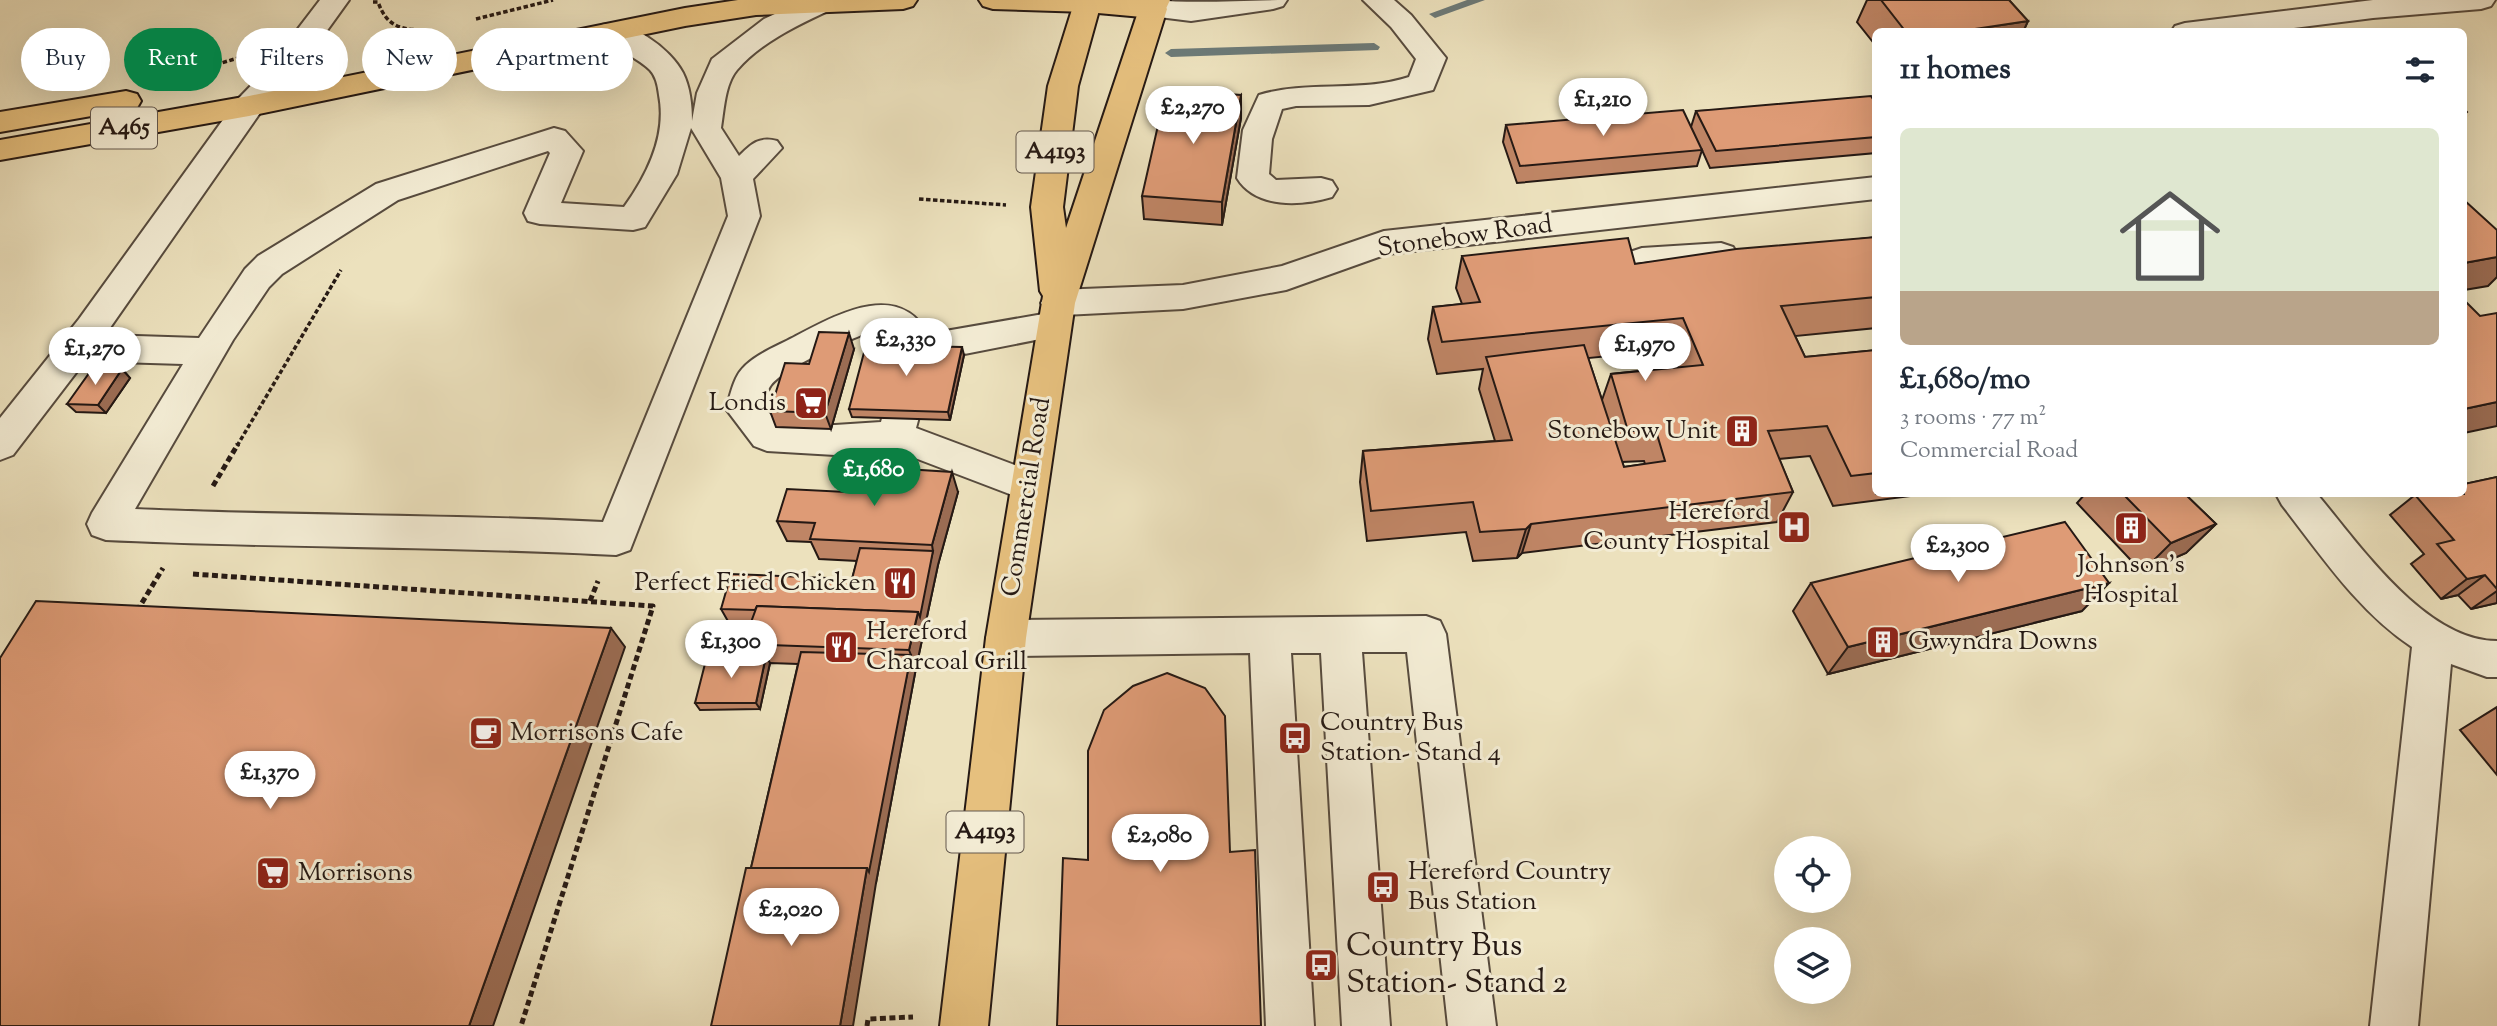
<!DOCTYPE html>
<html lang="en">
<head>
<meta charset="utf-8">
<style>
  :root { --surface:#fff; --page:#f2f2f3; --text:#1f2937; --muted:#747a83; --accent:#0b8043 }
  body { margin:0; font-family:"Sorts Mill Goudy",serif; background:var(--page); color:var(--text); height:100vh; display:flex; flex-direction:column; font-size:26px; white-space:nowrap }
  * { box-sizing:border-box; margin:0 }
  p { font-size:23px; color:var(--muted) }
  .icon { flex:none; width:38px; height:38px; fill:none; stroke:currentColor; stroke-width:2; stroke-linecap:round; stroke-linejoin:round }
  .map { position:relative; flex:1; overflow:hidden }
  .details { position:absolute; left:1872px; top:28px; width:595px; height:469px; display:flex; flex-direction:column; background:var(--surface); border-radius:10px; box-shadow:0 7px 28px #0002 }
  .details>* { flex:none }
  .top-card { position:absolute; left:21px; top:28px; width:665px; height:63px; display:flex; gap:14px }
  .tools { position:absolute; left:1774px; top:836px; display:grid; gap:14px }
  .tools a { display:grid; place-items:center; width:77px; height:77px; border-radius:50%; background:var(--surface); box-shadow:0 7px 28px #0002; font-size:35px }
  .price { position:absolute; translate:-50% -60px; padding:0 16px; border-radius:24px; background:#fff; color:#222; font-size:23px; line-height:46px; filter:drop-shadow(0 2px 4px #0008) }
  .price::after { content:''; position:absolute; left:50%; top:42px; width:21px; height:16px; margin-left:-10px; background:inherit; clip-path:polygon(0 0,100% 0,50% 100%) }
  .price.selected { background:var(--accent); color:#fff }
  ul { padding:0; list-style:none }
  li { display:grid; align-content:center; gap:14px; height:371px; padding:0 28px }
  li span { display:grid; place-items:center; height:217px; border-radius:10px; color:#555 }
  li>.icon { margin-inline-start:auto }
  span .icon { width:126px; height:126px; fill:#fffc; stroke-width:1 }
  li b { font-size:30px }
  h2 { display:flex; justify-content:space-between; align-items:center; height:84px; padding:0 28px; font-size:30px }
  .chip { padding:0 24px; border-radius:32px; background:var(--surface); box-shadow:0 7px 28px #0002; font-size:24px; line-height:63px }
  .chip.selected { background:var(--accent); color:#fff }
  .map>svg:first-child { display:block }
</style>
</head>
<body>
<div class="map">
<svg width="2497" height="1026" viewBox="0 0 2497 1026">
  <rect width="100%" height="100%" fill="#ece1bd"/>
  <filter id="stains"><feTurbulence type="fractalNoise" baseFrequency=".00286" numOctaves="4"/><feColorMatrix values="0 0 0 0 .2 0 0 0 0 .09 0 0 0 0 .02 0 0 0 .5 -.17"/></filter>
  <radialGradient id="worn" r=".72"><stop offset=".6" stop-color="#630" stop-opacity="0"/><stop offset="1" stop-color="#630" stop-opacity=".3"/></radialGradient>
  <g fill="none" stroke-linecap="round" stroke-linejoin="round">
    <g fill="#6c7a78" fill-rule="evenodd">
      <polygon points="1467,0 1485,0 1435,18 1429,14"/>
      <polygon points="1374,43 1380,47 1378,50 1171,57 1165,53 1171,49"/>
    </g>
    <g stroke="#574b3e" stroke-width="4">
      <g id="minor">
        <path d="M320 0H349L290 82 260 113 105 335 199 338 245 269 258 256 376 184 554 128 565 131 583 151 561 203 624 207C647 175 667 136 659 95 658 86 656 76 650 70 635 55 609 48 597 31L602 25C629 18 671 49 683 73 690 87 692 105 692 121L697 93 712 59 764 19 805 0H832L834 4 830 10C798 25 761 42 737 70 725 84 724 110 721 128L739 156C751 144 759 136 777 141L782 148 753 179 760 216 630 550 616 555C446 546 276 548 106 540L92 535 87 524 92 513 183 364 85 361 13 455 0 460V418L79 319 238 99 268 68ZM691 128 721 178 728 216 603 522C447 514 291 516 135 509L233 340 269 287 282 274 398 200 548 151 550 153 524 213 528 221 540 224 633 230 645 227 677 174Z"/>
        <path d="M1153 0C1198 4 1242 0 1287 0L1283 6 1273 9 1191 21 1143 15 1139 9 1143 3Z"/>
        <path d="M1363 0H1394L1411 15 1446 58 1433 90 1369 105 1296 106 1282 109 1272 139 1269 174 1276 180 1321 178 1332 181 1337 189 1332 197C1301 206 1256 209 1237 178L1243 130 1259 95C1308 80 1360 93 1409 77L1416 59 1391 27Z"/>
        <polygon points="2373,0 2495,0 2491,6 2481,9 2373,18 2262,32 2171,32 2175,26 2185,23"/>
        <path d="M1876 177V199L1387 254 1286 290 1183 309 1064 315 1071 325 1066 334 934 360 916 428 1041 475 1047 486 1041 497 1028 501 894 450 835 455 767 451 754 446 726 409C730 397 733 379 742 369 754 355 775 347 792 338 833 317 897 278 928 334L1049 313 1041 303 1046 294 1058 290 1183 285 1282 266 1384 231ZM874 330 894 336 901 349 881 422 835 425 777 422 763 406C765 400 767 390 771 385 785 367 851 339 874 330Z"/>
        <polygon points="1721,243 1733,247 1738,255 1733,263 1721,267 1642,272 1630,268 1625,260 1630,252 1642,248"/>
        <path d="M2276 494H2317C2359 544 2425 641 2497 641V677H2487L2451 664 2418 1026H2370L2412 647C2358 611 2321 555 2282 505Z"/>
        <polygon points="1426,616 1440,621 1446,634 1496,1026 1448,1026 1407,652 1362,652 1390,1026 1342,1026 1321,653 1291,653 1314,1026 1266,1026 1250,653 1006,656 992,651 986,638 992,625 1006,620"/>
      </g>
    </g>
    <g stroke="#251914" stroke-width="4">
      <polygon id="major" points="1075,0 1099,0 1101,3 1078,86 1063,207 1066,228 1139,9 1143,3 1153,0 1163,3 1167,9 1075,303 1026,638 988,1026 940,1026 986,638 1043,296 1040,291 1031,207 1048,86"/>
    </g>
    <g stroke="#251914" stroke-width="4">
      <g id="highway">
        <polygon points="738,0 917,0 913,6 903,9 756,15 685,26 249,116 0,160 0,140 249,96 685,8"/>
        <polygon points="979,0 1170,0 1163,15 1153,18 1087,12 993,9 983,6"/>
        <polygon points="126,91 137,94 141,101 137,108 0,132 0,112"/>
      </g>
    </g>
    <g stroke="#251914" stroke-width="3.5" stroke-dasharray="4.5 2.5" stroke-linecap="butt">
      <path d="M373 2H378C387 27 401 30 426 30"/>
      <polyline points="476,19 553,0"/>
      <polyline points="154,76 211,66 238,58"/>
      <polyline points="2464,110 2469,115"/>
      <polyline points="919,199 1006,205"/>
      <polyline points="237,446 341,270"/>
    </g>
    <g stroke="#251914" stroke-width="5" stroke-dasharray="6 3.5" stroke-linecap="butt">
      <polyline points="213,486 238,444"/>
      <polyline points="193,574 653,606 521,1026"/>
      <polyline points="590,601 598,581"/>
      <polyline points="137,611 163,568"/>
      <polyline points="867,1026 868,1019 913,1017"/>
    </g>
    <use href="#minor" fill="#f3ecd4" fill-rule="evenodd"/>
    <use href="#major" fill="#e6c07e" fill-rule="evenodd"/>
    <use href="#highway" fill="#e6c07e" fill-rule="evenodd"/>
  </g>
  <g fill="#bf8565" stroke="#251914" stroke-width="2" fill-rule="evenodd">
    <polygon points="1867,0 2009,0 2028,21 2023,32 1876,32 1876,46 1857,22"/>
    <polygon points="1241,95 1241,118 1222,225 1144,219 1142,196"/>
    <polygon points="1876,104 1876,153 1710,168 1702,150 1697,166 1517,183 1503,142 1506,125 1691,127 1696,111"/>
    <path d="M1876 237V328L1795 336 1805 357 1876 350V494H1926L1833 506 1810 456 1779 459 1793 492 1777 522 1522 553 1517 558 1473 561 1466 532 1367 541 1360 482 1363 451 1495 441 1479 389 1483 369 1437 374 1428 339 1433 307 1462 304 1456 288 1462 256 1635 264ZM1671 350 1678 367 1611 374 1602 400 1588 358ZM1644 461 1645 464 1624 467 1622 462Z"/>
    <polygon points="854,349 831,429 776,427 770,411 809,364"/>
    <polygon points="964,355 950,420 852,417 849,409"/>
    <polygon points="122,369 130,378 106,413 76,412 67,404"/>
    <polygon points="2497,477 2497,603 2471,609 2458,595 2441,599 2411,564 2424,554 2390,515 2415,495"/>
    <polygon points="958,492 938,565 916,668 876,883 751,868 798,664 770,663 760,709 700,710 695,703 750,656 743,644 751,623 729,623 721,609 852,579 857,561 819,559 811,542 787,541 777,521 866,493"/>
    <polygon points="2085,494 2185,494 2216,524 2186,553 2142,572 2077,503"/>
    <polygon points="1811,583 2082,611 1828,674 1793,611"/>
    <polygon points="2497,707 2497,775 2460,730"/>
  </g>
  <g fill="#9b6c53" stroke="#251914" stroke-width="2">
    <polygon points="2028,21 2023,32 1955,32"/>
    <polygon points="1241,95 1241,118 1222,225 1222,202"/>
    <polygon points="2497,257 2497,277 2488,286 2464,290 2464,263"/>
    <polygon points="849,333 854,349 831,429 825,413"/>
    <polygon points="962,347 964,355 950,420 948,412"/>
    <polygon points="122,369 130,378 106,413 98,405"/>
    <polygon points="2497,402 2497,426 2464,433 2464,409"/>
    <polygon points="952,472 958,492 938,565 916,668 876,883 853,1026 840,1026 867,868 911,655 909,650 933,551 932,545"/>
    <polygon points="1531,524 1522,553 1517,558 1526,529"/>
    <polygon points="2216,524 2186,553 2142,572 2171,543"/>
    <polygon points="2485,575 2458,595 2441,599 2467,579"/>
    <polygon points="2109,583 2082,611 1828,674 1848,647"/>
    <polygon points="2497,591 2497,603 2471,609"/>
    <polygon points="611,628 625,647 493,1026 469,1026"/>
    <polygon points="766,656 770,663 760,709 756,703"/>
  </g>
  <g fill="#de9b76" stroke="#251914" stroke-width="2">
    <polygon points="1881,0 2009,0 2028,21 1955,32 1906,32"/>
    <polygon points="1166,90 1241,95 1222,202 1142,196"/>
    <polygon points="1871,96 1876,104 1876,137 1716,151 1696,111"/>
    <polygon points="1683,110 1702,150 1520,166 1506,125"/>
    <polygon points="2464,200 2497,230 2497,257 2464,263"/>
    <polygon points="1876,237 1876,297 1781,306 1805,357 1876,350 1876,473 1851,476 1827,426 1768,431 1793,492 1531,524 1526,529 1480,532 1473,502 1371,511 1363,451 1512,440 1486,357 1584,345 1624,467 1665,461 1656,431 1628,431 1611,374 1703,365 1683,318 1442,342 1433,307 1480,302 1462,256 1628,238 1635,264 1736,249"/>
    <polygon points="2464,300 2480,316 2497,313 2497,402 2464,409"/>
    <polygon points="819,332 849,333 825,413 770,411 785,363 809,364"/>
    <polygon points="866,345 962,347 948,412 849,409"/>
    <polygon points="92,369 122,369 98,405 67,404"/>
    <polygon points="873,467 952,472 932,545 810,539 815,523 777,521 787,489 866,493"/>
    <polygon points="2497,477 2497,589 2485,575 2467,579 2437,544 2454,540 2415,495 2420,494 2464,494 2464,484"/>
    <polygon points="2123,494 2185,494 2216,524 2171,543"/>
    <polygon points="2065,522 2109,583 1848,647 1811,583"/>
    <polygon points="860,548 933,551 920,617 918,612 757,606 755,610 721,609 731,574 852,579"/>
    <polygon points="36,601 611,628 469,1026 0,1026 0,658"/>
    <polygon points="757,606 918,612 909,650 743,644"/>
    <polygon points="801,652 911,655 869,872 867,868 751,868"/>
    <polygon points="707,656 766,656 756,703 695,703"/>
    <polygon points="1167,673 1205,688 1225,716 1230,852 1255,850 1261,1026 1057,1026 1063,858 1088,860 1088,751 1104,710 1133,686"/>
    <polygon points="746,868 867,868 840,1026 711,1026"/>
  </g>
  <defs>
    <g id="supermarket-square" transform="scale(1.75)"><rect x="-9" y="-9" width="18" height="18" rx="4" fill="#8f2418" stroke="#f3ecd4"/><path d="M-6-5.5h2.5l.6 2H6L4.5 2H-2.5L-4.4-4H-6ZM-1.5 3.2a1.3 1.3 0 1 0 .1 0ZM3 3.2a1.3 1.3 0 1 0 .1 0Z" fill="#fff"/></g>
    <g id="building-square" transform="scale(1.75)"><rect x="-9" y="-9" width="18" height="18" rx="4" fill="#8f2418" stroke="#f3ecd4"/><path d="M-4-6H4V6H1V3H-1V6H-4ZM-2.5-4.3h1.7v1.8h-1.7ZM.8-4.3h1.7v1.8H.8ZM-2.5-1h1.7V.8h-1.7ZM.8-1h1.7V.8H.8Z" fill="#fff"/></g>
    <g id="hospital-square" transform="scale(1.75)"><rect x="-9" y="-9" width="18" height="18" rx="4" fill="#8f2418" stroke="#f3ecd4"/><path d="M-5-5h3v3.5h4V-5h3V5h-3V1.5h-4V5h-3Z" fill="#fff"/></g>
    <g id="restaurant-square" transform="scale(1.75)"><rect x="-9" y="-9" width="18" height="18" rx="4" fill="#8f2418" stroke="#f3ecd4"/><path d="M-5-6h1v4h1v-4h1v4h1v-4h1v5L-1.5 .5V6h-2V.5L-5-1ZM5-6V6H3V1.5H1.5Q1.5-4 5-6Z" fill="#fff"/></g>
    <g id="cafe-square" transform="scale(1.75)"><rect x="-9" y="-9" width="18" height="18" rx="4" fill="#8f2418" stroke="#f3ecd4"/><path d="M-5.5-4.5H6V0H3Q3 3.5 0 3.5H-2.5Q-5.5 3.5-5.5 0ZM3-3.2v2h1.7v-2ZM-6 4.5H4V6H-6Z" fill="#fff"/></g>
    <g id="bus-square" transform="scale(1.75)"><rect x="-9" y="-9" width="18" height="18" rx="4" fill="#8f2418" stroke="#f3ecd4"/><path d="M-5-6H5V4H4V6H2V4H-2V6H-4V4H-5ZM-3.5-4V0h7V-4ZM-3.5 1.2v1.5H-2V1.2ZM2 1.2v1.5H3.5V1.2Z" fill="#fff"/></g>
  </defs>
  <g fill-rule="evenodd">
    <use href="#supermarket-square" x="811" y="403"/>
    <use href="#building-square" x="1742" y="431"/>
    <use href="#hospital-square" x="1794" y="527"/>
    <use href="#building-square" x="2131" y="528"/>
    <use href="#restaurant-square" x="900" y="583"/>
    <use href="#building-square" x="1883" y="642"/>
    <use href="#restaurant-square" x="841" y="647"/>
    <use href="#cafe-square" x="486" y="733"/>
    <use href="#bus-square" x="1295" y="738"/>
    <use href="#supermarket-square" x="273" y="873"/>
    <use href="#bus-square" x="1383" y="887"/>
    <use href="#bus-square" x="1321" y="965"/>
  </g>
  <g text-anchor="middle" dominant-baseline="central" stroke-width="6" stroke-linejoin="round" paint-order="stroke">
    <g fill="#f3ecd4" stroke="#63584e" stroke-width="2">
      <rect x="91" y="107.5" width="66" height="41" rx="5"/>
      <rect x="1016.5" y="131.5" width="77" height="41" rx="5"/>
      <rect x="946.5" y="811.5" width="77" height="41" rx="5"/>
    </g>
    <g font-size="24" font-weight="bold" fill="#251914">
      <text x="124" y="128">A465</text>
      <text x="1055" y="152">A4193</text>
      <text x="985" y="832">A4193</text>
    </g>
    <g font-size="26" fill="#251914" stroke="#f3ecd4">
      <text transform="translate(1465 237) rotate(-8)">Stonebow Road</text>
      <text transform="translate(1027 497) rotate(-81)">Commercial Road</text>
    </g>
    <g font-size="26" fill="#251914" stroke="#f3ecd4" text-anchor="start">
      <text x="786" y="403" text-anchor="end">Londis</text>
      <text x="1718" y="431" text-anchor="end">Stonebow Unit</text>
      <text x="1770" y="512" text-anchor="end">Hereford<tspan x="1770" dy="30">County Hospital</tspan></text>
      <text x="2131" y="565" text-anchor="middle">Johnson's<tspan x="2131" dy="30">Hospital</tspan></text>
      <text x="876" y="583" text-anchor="end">Perfect Fried Chicken</text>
      <text x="866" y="632">Hereford<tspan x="866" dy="30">Charcoal Grill</tspan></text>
      <text x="1908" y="642">Gwyndra Downs</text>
      <text x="1320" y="723">Country Bus<tspan x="1320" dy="30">Station- Stand 4</tspan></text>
      <text x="510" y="733">Morrisons Cafe</text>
      <text x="1408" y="872">Hereford Country<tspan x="1408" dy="30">Bus Station</tspan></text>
      <text x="298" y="873">Morrisons</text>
    </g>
    <g font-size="32" fill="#251914" stroke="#f3ecd4" text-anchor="start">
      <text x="1346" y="947">Country Bus<tspan x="1346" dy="37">Station- Stand 2</tspan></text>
    </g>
  </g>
  <rect width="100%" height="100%" filter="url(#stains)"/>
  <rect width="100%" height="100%" fill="url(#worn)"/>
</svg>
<div class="tools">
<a><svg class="icon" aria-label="locate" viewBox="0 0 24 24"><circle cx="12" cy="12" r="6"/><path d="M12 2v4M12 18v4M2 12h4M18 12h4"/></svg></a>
<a><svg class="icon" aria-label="layers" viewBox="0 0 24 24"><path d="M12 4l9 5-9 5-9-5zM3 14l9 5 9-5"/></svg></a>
</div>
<b class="price" style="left:1603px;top:138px">£1,210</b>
<b class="price" style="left:1193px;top:146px">£2,270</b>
<b class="price" style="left:906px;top:378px">£2,330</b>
<b class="price" style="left:1645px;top:383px">£1,970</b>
<b class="price" style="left:95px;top:387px">£1,270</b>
<b class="price selected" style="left:874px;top:508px">£1,680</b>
<b class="price" style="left:1958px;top:584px">£2,300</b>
<b class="price" style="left:731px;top:680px">£1,300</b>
<b class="price" style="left:270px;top:811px">£1,370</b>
<b class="price" style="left:1160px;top:874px">£2,080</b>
<b class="price" style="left:791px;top:948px">£2,020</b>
<div class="top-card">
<a class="chip">Buy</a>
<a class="chip selected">Rent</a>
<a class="chip">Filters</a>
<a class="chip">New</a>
<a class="chip">Apartment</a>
</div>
<section class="details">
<h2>11 homes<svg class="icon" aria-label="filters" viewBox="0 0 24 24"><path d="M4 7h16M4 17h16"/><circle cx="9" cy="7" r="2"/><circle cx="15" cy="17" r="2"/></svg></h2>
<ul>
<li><span style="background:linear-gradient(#dfe7d0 75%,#b9a48a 0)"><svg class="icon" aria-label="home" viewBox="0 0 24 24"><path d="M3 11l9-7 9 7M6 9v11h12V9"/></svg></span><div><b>£1,680/mo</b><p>3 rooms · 77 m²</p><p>Commercial Road</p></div></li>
</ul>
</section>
</div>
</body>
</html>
